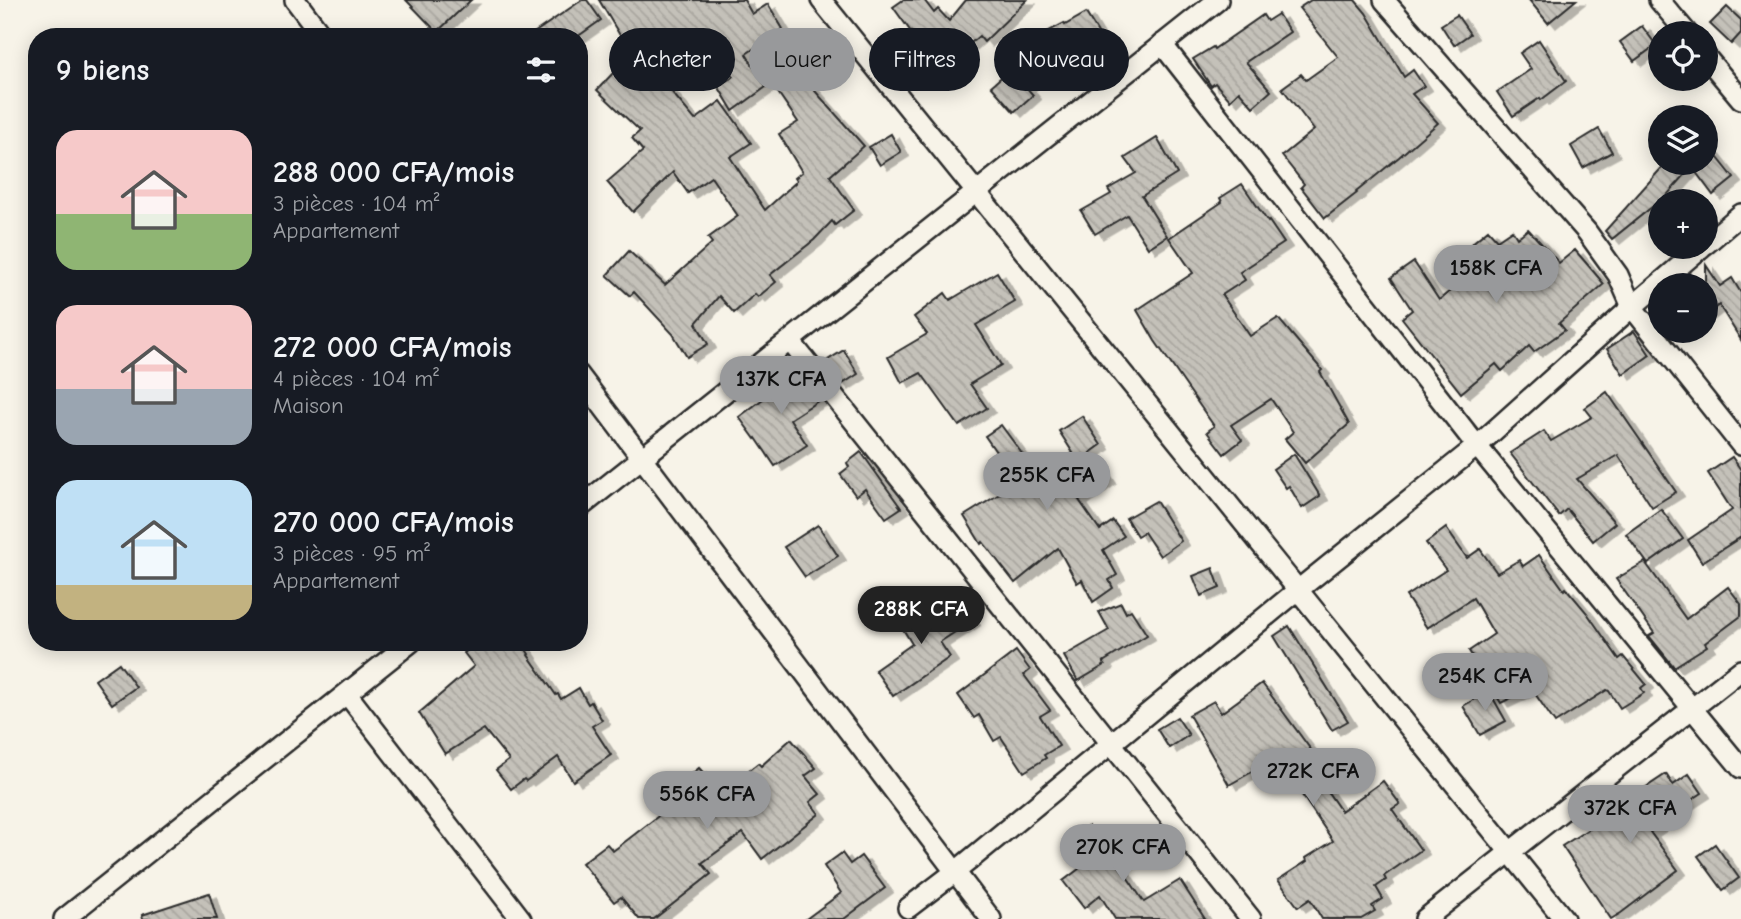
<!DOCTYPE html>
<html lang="fr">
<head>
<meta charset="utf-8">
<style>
  :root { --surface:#171b24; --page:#242831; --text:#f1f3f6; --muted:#9ea1a6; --accent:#98999b }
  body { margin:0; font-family:"Comic Neue",sans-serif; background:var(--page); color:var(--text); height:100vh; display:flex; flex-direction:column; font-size:26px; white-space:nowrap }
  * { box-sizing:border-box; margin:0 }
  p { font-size:23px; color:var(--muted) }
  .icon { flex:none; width:38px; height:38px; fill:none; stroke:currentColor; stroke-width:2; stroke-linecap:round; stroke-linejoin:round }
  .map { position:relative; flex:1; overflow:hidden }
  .sheet { position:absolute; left:28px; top:28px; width:560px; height:623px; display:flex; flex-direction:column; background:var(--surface); border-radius:28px; box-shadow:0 4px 18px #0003 }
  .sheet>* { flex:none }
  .banner { position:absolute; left:609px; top:28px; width:665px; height:63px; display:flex; gap:14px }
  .buttons { position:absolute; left:1648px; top:21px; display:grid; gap:14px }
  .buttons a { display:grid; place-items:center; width:70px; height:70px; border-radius:50%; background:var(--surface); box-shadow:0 4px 18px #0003; font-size:35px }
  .price { position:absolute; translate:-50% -60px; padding:0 16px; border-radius:24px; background:var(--accent); color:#111; font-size:23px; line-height:46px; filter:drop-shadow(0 2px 4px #0008) }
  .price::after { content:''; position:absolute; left:50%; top:42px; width:21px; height:16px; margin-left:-10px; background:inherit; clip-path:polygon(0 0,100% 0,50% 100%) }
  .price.current { background:#222; color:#fff }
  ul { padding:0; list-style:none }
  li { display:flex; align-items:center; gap:21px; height:175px; padding:0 28px }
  li span { display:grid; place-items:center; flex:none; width:196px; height:140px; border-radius:21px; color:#555 }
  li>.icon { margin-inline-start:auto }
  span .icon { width:84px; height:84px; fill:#fffc; stroke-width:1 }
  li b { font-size:30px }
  h2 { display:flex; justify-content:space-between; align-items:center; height:84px; padding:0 28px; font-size:30px }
  .pill { padding:0 24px; border-radius:32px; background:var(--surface); box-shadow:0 4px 18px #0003; font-size:24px; line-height:63px }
  .pill.current { background:var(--accent); color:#111 }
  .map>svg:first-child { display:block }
</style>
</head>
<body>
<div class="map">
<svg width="1741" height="919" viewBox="0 0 1741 919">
  <defs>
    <pattern id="building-back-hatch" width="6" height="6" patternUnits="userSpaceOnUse" patternTransform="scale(1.75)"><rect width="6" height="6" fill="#c4c1b9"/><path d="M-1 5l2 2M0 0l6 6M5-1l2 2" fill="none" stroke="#a9a69f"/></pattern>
    <filter id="shadow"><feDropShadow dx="8" dy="4.5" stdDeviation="0" flood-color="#0004"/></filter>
  </defs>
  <rect width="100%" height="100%" fill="#f7f3e8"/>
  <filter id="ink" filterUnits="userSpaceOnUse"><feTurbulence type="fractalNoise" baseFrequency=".0143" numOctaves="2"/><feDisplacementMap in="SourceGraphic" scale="14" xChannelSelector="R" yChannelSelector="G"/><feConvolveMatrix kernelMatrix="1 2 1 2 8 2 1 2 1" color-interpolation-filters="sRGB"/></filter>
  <g filter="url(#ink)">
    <g fill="url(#building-back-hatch)" stroke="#2b2b2b" stroke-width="2" filter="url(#shadow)">
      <polygon points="406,0 471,0 437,32"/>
      <polygon points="582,0 587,0 601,20 577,37 528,37"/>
      <polygon points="599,0 744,0 752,14 768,4 783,29 746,54 766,87 733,111 718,86 733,77 713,46 660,78 695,120 721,101 751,143 730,157 765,210 797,181 795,178 802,172 779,134 798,122 777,91 800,74 864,146 830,176 854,210 835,225 832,221 814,240 770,275 776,282 758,297 755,294 734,313 719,296 696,323 708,344 687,357 673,334 634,292 630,296 607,275 629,251 665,285 712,243 708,238 738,216 711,177 688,193 673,172 633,212 607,182 643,151 632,138 640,131 597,90 631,54"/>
      <polygon points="903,0 924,0 934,13 938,9 949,21 966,0 1027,0 984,42 979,36 940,70 909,34 911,32 893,7"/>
      <polygon points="1311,0 1355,0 1366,13 1404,77 1413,70 1424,86 1412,94 1438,123 1399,157 1356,192 1357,193 1325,218 1301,187 1304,184 1282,156 1314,130 1282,88 1301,74 1306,80 1338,57 1299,8"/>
      <polygon points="1529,0 1576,0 1548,23"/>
      <polygon points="1727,7 1741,20 1741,33 1731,44 1710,24"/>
      <polygon points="1086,13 1100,36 1078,49 1079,52 1048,69 1026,87 1033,95 1014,112 991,86 1006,73 996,59 1064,23 1065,25"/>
      <polygon points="1278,14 1290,32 1246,62 1271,91 1253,107 1239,91 1230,100 1215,83 1211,86 1193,59 1213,47 1214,49 1263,15 1267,21"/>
      <polygon points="1457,15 1470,34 1454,45 1441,25"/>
      <polygon points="1642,26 1656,45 1634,61 1620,42"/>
      <polygon points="1539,40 1566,81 1541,100 1540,98 1513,116 1497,92 1531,69 1520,53"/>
      <polygon points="1599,129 1612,152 1583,168 1571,146"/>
      <polygon points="891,134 901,152 880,165 869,147"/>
      <polygon points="1157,138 1177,174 1142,196 1167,236 1148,248 1127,215 1095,234 1081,211 1111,194 1108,189 1136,173 1125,158"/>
      <polygon points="1706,143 1734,178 1713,195 1692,167 1668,194 1612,239 1605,231 1666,163 1706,163"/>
      <polygon points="1242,184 1268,222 1269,221 1284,243 1240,272 1245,280 1222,295 1250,336 1278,318 1322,370 1320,372 1349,424 1305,463 1285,439 1293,432 1271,399 1231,425 1242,440 1224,454 1207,432 1214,426 1155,341 1137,310 1193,273 1169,238 1222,202 1220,198"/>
      <polygon points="1528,229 1559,263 1575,250 1604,284 1559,323 1565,330 1534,352 1529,346 1502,371 1496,364 1461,393 1402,318 1412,310 1391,278 1414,262 1439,300 1473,272 1459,254 1488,230 1497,240 1512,230 1517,238"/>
      <polygon points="1706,265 1720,286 1732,278 1741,293 1741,340 1719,305 1706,315"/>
      <polygon points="997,272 1015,302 976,325 1001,365 970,384 987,408 959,426 921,373 902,383 888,357 927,334 914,317 945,293 950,300"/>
      <polygon points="1634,331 1650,355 1623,374 1607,349"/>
      <polygon points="844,350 858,374 841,385 823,363"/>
      <polygon points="795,367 821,399 790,419 807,445 775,466 756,438 755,439 739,417 763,399 761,397 781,381 779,377"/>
      <polygon points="1607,392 1676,492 1652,507 1618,455 1577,479 1615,523 1593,541 1567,509 1559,516 1510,453 1544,431 1551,441 1592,417 1585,408"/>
      <polygon points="1082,416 1101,445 1090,453 1108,479 1079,500 1100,530 1113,521 1124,536 1103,550 1117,575 1109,580 1113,588 1093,602 1082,580 1077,583 1058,548 1015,583 983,542 981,544 964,516 1009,488 987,458 996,452 985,436 1001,425 1037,474 1073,453 1059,431"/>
      <polygon points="861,452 901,508 886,518 865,489 856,496 840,474 849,467 847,463"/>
      <polygon points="1294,454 1320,496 1302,508 1289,486 1286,488 1273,469"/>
      <polygon points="1732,457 1741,470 1741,537 1702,562 1688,540 1732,510 1708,473"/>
      <polygon points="1156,501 1181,541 1160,556 1144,532 1137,536 1126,518"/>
      <polygon points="1661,509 1683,539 1648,564 1626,534"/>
      <polygon points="818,525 838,556 805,577 784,547"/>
      <polygon points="1446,528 1467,558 1480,549 1497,573 1519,560 1523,566 1539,555 1564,590 1566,588 1587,613 1619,659 1623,656 1646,684 1641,688 1644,693 1620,708 1609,691 1607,690 1555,723 1531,688 1501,703 1469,651 1494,634 1473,598 1427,628 1406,596 1446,570 1426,543"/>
      <polygon points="1645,562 1686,619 1728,587 1741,604 1741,616 1705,643 1707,646 1674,667 1649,636 1654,633 1616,579"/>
      <polygon points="1213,568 1220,588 1201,596 1193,576"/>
      <polygon points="921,601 934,623 963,605 972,621 940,642 950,657 893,696 875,670 912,644 895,616"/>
      <polygon points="1121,603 1126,613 1131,610 1147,635 1103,662 1105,665 1078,681 1064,656 1109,630 1099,612"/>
      <polygon points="1289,626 1348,721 1332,730 1274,636"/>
      <polygon points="478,642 521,642 529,654 528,655 556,695 558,694 561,699 579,688 588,704 591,702 602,720 592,726 611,755 573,781 558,757 526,781 524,779 511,789 496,770 509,760 484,729 445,754 419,713 474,666 464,653"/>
      <polygon points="1016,651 1030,670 1024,675 1050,710 1040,716 1059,746 1044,755 1046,758 1024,772 1001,737 994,741 979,715 974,718 958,695"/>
      <polygon points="119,663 136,687 112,704 95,680"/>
      <polygon points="1262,683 1325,769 1316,775 1341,811 1383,781 1400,804 1392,809 1421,850 1384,876 1386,880 1376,887 1383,899 1372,906 1375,911 1361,919 1322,919 1310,899 1298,907 1278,880 1307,861 1306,858 1333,841 1298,789 1301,787 1278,757 1229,785 1189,715 1214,701 1221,713"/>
      <polygon points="1489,691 1506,721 1480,735 1463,706"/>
      <polygon points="1177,717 1189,735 1169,748 1157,729"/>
      <polygon points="791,739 816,768 805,776 820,794 810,802 819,814 762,859 743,833 702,863 711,874 654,919 639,919 621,897 614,902 582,863 607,844 613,851 679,800 672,791 699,768 721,792 758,763 761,766"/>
      <polygon points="1666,774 1673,785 1689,774 1702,793 1670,814 1672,817 1650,832 1678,870 1621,913 1611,919 1562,846 1601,821 1600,818"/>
      <polygon points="1088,826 1099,843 1123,831 1132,847 1113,856 1144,902 1180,880 1205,919 1115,919 1100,895 1084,908 1063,881 1088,862 1072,835"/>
      <polygon points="1715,844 1739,878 1723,890 1698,856"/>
      <polygon points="842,853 850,864 861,856 885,888 844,919 806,919 841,893 824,866"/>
      <polygon points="209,893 217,919 143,919 142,915"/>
    </g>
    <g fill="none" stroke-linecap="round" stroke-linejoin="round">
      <g stroke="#2b2b2b" stroke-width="24">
        <g id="street">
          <polyline points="295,0 323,37"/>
          <polyline points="821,0 1564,919"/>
          <polyline points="1384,0 1587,232 1618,275 1632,307 1741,445"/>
          <polyline points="1659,0 1687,33"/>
          <polyline points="1162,44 1477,446 1741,768"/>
          <polyline points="1706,57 1741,99"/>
          <polyline points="1706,244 1741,214"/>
          <polyline points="790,341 1251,919"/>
          <polyline points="579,375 991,919"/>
          <polyline points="579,508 1218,0"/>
          <polyline points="347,694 521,919"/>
          <polyline points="908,908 955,872 1298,590 1477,446 1632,307 1702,247"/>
          <polyline points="64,919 411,642"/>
          <polyline points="1425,919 1741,670"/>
        </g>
      </g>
      <use href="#street" stroke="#f7f3e8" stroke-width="19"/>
    </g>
  </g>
</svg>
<div class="buttons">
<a><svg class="icon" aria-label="locate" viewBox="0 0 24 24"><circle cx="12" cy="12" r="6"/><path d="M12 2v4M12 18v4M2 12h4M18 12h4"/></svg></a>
<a><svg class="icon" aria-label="layers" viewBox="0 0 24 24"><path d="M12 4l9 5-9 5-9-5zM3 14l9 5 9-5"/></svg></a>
<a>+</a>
<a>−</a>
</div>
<b class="price" style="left:1496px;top:305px">158K CFA</b>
<b class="price" style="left:781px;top:416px">137K CFA</b>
<b class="price" style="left:1047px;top:512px">255K CFA</b>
<b class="price current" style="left:921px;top:646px">288K CFA</b>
<b class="price" style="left:1485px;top:713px">254K CFA</b>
<b class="price" style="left:1313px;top:808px">272K CFA</b>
<b class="price" style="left:707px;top:831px">556K CFA</b>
<b class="price" style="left:1630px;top:845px">372K CFA</b>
<b class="price" style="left:1123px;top:884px">270K CFA</b>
<div class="banner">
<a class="pill">Acheter</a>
<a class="pill current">Louer</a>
<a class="pill">Filtres</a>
<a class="pill">Nouveau</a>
</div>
<section class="sheet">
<h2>9 biens<svg class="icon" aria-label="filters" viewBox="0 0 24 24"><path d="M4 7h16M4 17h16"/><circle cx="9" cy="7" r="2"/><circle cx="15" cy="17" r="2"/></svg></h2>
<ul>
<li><span style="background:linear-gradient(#f6c9c9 60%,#8fb573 0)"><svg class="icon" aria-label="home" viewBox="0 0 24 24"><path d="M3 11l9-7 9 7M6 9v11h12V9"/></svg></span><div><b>288 000 CFA/mois</b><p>3 pièces · 104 m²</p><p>Appartement</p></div></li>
<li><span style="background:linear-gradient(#f6c9c9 60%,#9aa5b1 0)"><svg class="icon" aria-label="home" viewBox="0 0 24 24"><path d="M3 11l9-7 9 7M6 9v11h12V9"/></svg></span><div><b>272 000 CFA/mois</b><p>4 pièces · 104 m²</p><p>Maison</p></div></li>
<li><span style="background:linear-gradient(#bfe0f5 75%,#c2b280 0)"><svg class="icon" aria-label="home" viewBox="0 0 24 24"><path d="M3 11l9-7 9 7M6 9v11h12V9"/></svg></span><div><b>270 000 CFA/mois</b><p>3 pièces · 95 m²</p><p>Appartement</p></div></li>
</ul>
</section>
</div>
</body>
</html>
